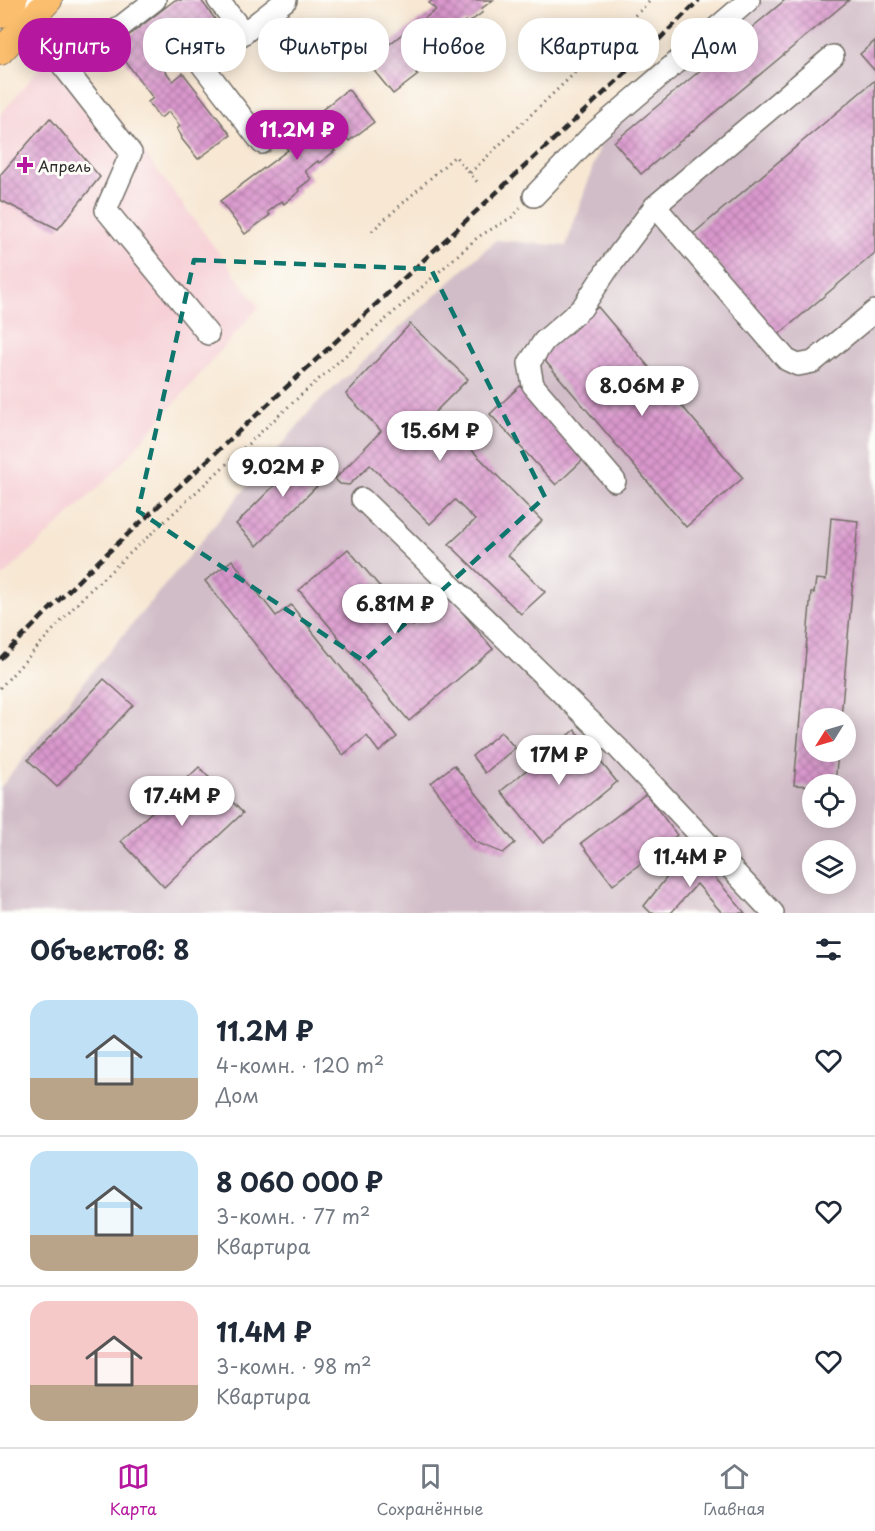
<!DOCTYPE html>
<html lang="ru">
<head>
<meta charset="utf-8">
<style>
  :root { --surface:#fff; --page:#f6f6f7; --text:#1f2937; --muted:#747a83; --line:#e0e1e3; --accent:#b5179e }
  body { margin:0; font-family:"Playpen Sans",sans-serif; background:var(--page); color:var(--text); height:100vh; display:flex; flex-direction:column; font-size:22px; white-space:nowrap }
  * { box-sizing:border-box; margin:0 }
  p { font-size:20px; color:var(--muted) }
  .icon { flex:none; width:33px; height:33px; fill:none; stroke:currentColor; stroke-width:2; stroke-linecap:round; stroke-linejoin:round }
  .map { position:relative; height:913px; overflow:hidden }
  .side { display:flex; flex-direction:column; background:var(--surface); flex:1 }
  .side>* { flex:none }
  .banner { position:absolute; left:18px; top:18px; width:840px; height:54px; display:flex; gap:12px }
  .needle { width:39px; rotate:233deg }
  .buttons { position:absolute; left:802px; top:708px; display:grid; gap:12px }
  .buttons a { display:grid; place-items:center; width:54px; height:54px; border-radius:50%; background:var(--surface); box-shadow:0 3px 15px #0003; font-size:30px }
  .price { position:absolute; translate:-50% -51px; padding:0 14px; border-radius:21px; background:#fff; color:#222; font-size:20px; line-height:39px; filter:drop-shadow(0 2px 3px #0008) }
  .price::after { content:''; position:absolute; left:50%; top:36px; width:18px; height:14px; margin-left:-9px; background:inherit; clip-path:polygon(0 0,100% 0,50% 100%) }
  .price.on { background:var(--accent); color:#fff }
  ul { padding:0; list-style:none }
  li { display:flex; align-items:center; gap:18px; height:150px; padding:0 30px }
  li+li { border-top:2px solid var(--line) }
  li span { display:grid; place-items:center; flex:none; width:168px; height:120px; border-radius:18px; color:#555 }
  li>.icon { margin-inline-start:auto }
  span .icon { width:72px; height:72px; fill:#fffc; stroke-width:1 }
  li b { font-size:26px }
  h2 { display:flex; justify-content:space-between; align-items:center; height:72px; padding:0 30px; font-size:26px }
  .pill { padding:0 21px; border-radius:24px; background:var(--surface); box-shadow:0 3px 15px #0003; font-size:21px; line-height:54px }
  .pill.on { background:var(--accent); color:#fff }
  .dock { display:flex; justify-content:space-around; align-items:center; height:84px; border-top:2px solid var(--line); background:var(--surface); font-size:16px; color:var(--muted) }
  .dock a { display:grid; justify-items:center; gap:3px }
  .dock .on { color:var(--accent) }
  .map>svg:first-child { display:block }
</style>
</head>
<body>
<div class="map">
<svg width="875" height="913" viewBox="0 0 875 913">
  <defs>
    <pattern id="building-cross-hatch" width="8" height="8" patternUnits="userSpaceOnUse" patternTransform="scale(1.5)"><rect width="8" height="8" fill="#da98cd"/><path d="M0 0l8 8M0 8l8-8" fill="none" stroke="#b17ca7"/></pattern>
  </defs>
  <rect width="100%" height="100%" fill="#fdfcf7"/>
  <filter id="ink" filterUnits="userSpaceOnUse"><feTurbulence type="fractalNoise" baseFrequency=".0167" numOctaves="2"/><feDisplacementMap in="SourceGraphic" scale="12" xChannelSelector="R" yChannelSelector="G"/><feConvolveMatrix kernelMatrix="1 2 1 2 8 2 1 2 1" color-interpolation-filters="sRGB"/></filter>
  <filter id="wash" filterUnits="userSpaceOnUse"><feTurbulence type="fractalNoise" baseFrequency=".008" numOctaves="4" result="noise"/><feDisplacementMap in="SourceGraphic" scale="24" xChannelSelector="R" yChannelSelector="G"/><feGaussianBlur stdDeviation="1.35" result="paint"/><feColorMatrix in="noise" values="0 0 0 0 0 0 0 0 0 0 0 0 0 0 0 0 0 1.4 0 .05"/><feComposite in="paint" operator="in"/></filter>
  <g filter="url(#wash)">
    <rect width="100%" height="100%" fill="#f7e7d3"/>
    <polygon fill="#f6cfd5" points="62,42 259,307 112,475 0,579 0,115"/>
    <path fill="#d1bdc8" fill-rule="evenodd" d="M751 0H875V913H0V788L79 688 314 406 496 240 566 246 606 128ZM813 718H846V752H813ZM813 784H846V818H813ZM813 850H846V884H813Z"/>
    <g id="blocks">
      <g fill="url(#building-cross-hatch)">
        <polygon points="175,0 201,0 215,19 157,61 173,81 183,73 231,135 198,159 181,138 182,137 177,129 180,126 169,112 160,118 148,102 153,98 117,50 126,43 123,40"/>
        <polygon points="433,0 493,0 481,9 483,12 467,24 465,21 452,32 458,40 445,50 447,52 431,64 430,62 416,73 418,75 393,94 367,62 421,19 422,20 436,10 429,3"/>
        <polygon points="785,0 849,0 641,174 614,142"/>
        <polygon points="300,34 303,37 300,39 313,56 309,60 293,39"/>
        <polygon points="875,41 875,71 860,54"/>
        <polygon points="875,80 875,253 778,335 693,234"/>
        <polygon points="348,89 374,122 349,141 347,138 333,149 335,151 319,163 318,161 305,171 311,179 298,189 300,191 284,204 282,201 268,212 270,215 245,234 220,201 288,150 282,142"/>
        <polygon points="50,118 100,177 58,229 0,200 0,175"/>
        <polygon points="598,307 743,478 686,527 541,356"/>
        <polygon points="410,324 468,379 431,416 447,433 452,430 542,521 508,555 545,592 521,614 449,544 475,520 455,500 430,524 370,465 349,485 340,484 335,479 381,431 346,394"/>
        <polygon points="520,386 586,457 556,485 490,414"/>
        <polygon points="308,451 330,473 257,546 236,524"/>
        <polygon points="831,518 858,521 841,718 813,718 813,752 838,752 835,784 813,784 813,786 794,785 811,593 814,593 816,579 826,580"/>
        <polygon points="348,549 413,626 449,596 493,649 409,721 299,590"/>
        <polygon points="232,560 276,616 291,605 397,737 379,752 367,736 343,755 205,581"/>
        <polygon points="104,679 133,705 57,787 28,760"/>
        <polygon points="575,730 617,782 543,843 501,791"/>
        <polygon points="501,732 515,748 485,773 472,756"/>
        <polygon points="454,765 515,843 503,853 475,842 431,783"/>
        <polygon points="199,767 243,813 164,887 121,841"/>
        <polygon points="646,794 677,835 613,885 581,843"/>
        <polygon points="690,848 745,913 722,913 697,884 671,913 651,913 644,906"/>
      </g>
    </g>
  </g>
  <g filter="url(#ink)">
    <use href="#blocks" fill-opacity="0" stroke="#726d66" stroke-width="1.5"/>
    <g fill="none" stroke-linecap="round" stroke-linejoin="round">
      <g stroke="#726d66" stroke-width="24">
        <g id="minor">
          <polyline points="24,0 28,21 131,153 106,210 208,334"/>
          <polyline points="218,0 244,33 202,65 262,143"/>
          <polyline points="244,33 286,0"/>
          <polyline points="66,69 155,0"/>
          <polyline points="534,196 595,132 749,0"/>
          <polyline points="655,206 787,360 798,365 813,362 875,311"/>
          <polyline points="615,481 533,385 529,363 544,341 582,308 607,270 655,206 833,56"/>
          <polyline points="362,499 619,749 773,913"/>
        </g>
      </g>
      <g stroke="#726d66" stroke-width="28">
        <g id="major">
          <polyline points="0,15 14,0"/>
          <polyline points="0,52 49,0"/>
        </g>
      </g>
      <g stroke="#726d66" stroke-width="3" stroke-dasharray="1.5 4.5" stroke-linecap="butt">
        <polyline points="470,173 651,0"/>
        <polyline points="372,231 455,156 478,183"/>
        <polyline points="0,688 86,594 301,395 478,237 512,217 521,208"/>
      </g>
      <use href="#minor" stroke="#fff" stroke-width="21"/>
      <use href="#major" stroke="#fbbe6e" stroke-width="26"/>
      <polyline stroke="#2b2b2b" stroke-width="4.5" stroke-dasharray="9 4.5" stroke-linecap="butt" points="0,659 87,572 620,78 699,0"/>
    </g>
  </g>
  <path fill="none" stroke="#0f766e" stroke-width="4.5" stroke-dasharray="12 8" stroke-linejoin="round" d="M194 260 431 269 545 497 364 661 138 511Z"/>
  <path fill="#b5179e" stroke="#fdfcf7" stroke-width="2" d="M22 156h6v6h6v6h-6v6h-6v-6h-6v-6h6z"/>
  <g text-anchor="middle" dominant-baseline="central" stroke-width="6" stroke-linejoin="round" paint-order="stroke">
    <g font-size="15" fill="#2b2b2b" stroke="#fdfcf7" text-anchor="start">
      <text x="38" y="165">Апрель</text>
    </g>
  </g>
</svg>
<div class="buttons">
<a><svg class="needle" viewBox="-14 -14 28 28"><path d="M0-13l5 13h-10z" fill="#e53935"/><path d="M0 13l5-13h-10z" fill="#747a83"/></svg></a>
<a><svg class="icon" aria-label="locate" viewBox="0 0 24 24"><circle cx="12" cy="12" r="6"/><path d="M12 2v4M12 18v4M2 12h4M18 12h4"/></svg></a>
<a><svg class="icon" aria-label="layers" viewBox="0 0 24 24"><path d="M12 4l9 5-9 5-9-5zM3 14l9 5 9-5"/></svg></a>
</div>
<b class="price on" style="left:297px;top:161px">11.2M ₽</b>
<b class="price" style="left:642px;top:417px">8.06M ₽</b>
<b class="price" style="left:440px;top:462px">15.6M ₽</b>
<b class="price" style="left:283px;top:498px">9.02M ₽</b>
<b class="price" style="left:395px;top:635px">6.81M ₽</b>
<b class="price" style="left:559px;top:786px">17M ₽</b>
<b class="price" style="left:182px;top:827px">17.4M ₽</b>
<b class="price" style="left:690px;top:888px">11.4M ₽</b>
<div class="banner">
<a class="pill on">Купить</a>
<a class="pill">Снять</a>
<a class="pill">Фильтры</a>
<a class="pill">Новое</a>
<a class="pill">Квартира</a>
<a class="pill">Дом</a>
</div>
</div>
<section class="side">
<h2>Объектов: 8<svg class="icon" aria-label="filters" viewBox="0 0 24 24"><path d="M4 7h16M4 17h16"/><circle cx="9" cy="7" r="2"/><circle cx="15" cy="17" r="2"/></svg></h2>
<ul>
<li><span style="background:linear-gradient(#bfe0f5 65%,#b9a48a 0)"><svg class="icon" aria-label="home" viewBox="0 0 24 24"><path d="M3 11l9-7 9 7M6 9v11h12V9"/></svg></span><div><b>11.2M ₽</b><p>4-комн. · 120 m²</p><p>Дом</p></div><svg class="icon" aria-label="heart" viewBox="0 0 24 24"><path d="M12 20l-8-8c-3-5 5-10 8-4 3-6 11-1 8 4z"/></svg></li>
<li><span style="background:linear-gradient(#bfe0f5 70%,#b9a48a 0)"><svg class="icon" aria-label="home" viewBox="0 0 24 24"><path d="M3 11l9-7 9 7M6 9v11h12V9"/></svg></span><div><b>8 060 000 ₽</b><p>3-комн. · 77 m²</p><p>Квартира</p></div><svg class="icon" aria-label="heart" viewBox="0 0 24 24"><path d="M12 20l-8-8c-3-5 5-10 8-4 3-6 11-1 8 4z"/></svg></li>
<li><span style="background:linear-gradient(#f6c9c9 70%,#b9a48a 0)"><svg class="icon" aria-label="home" viewBox="0 0 24 24"><path d="M3 11l9-7 9 7M6 9v11h12V9"/></svg></span><div><b>11.4M ₽</b><p>3-комн. · 98 m²</p><p>Квартира</p></div><svg class="icon" aria-label="heart" viewBox="0 0 24 24"><path d="M12 20l-8-8c-3-5 5-10 8-4 3-6 11-1 8 4z"/></svg></li>
</ul>
</section>
<nav class="dock">
<a class="on"><svg class="icon" aria-label="map" viewBox="0 0 24 24"><path d="M3 6l6-2 6 2 6-2v14l-6 2-6-2-6 2zM9 4v14M15 6v14"/></svg>Карта</a>
<a><svg class="icon" aria-label="saved" viewBox="0 0 24 24"><path d="M7 4h10v16l-5-4-5 4z"/></svg>Сохранённые</a>
<a><svg class="icon" aria-label="home" viewBox="0 0 24 24"><path d="M3 11l9-7 9 7M6 9v11h12V9"/></svg>Главная</a>
</nav>
</body>
</html>
